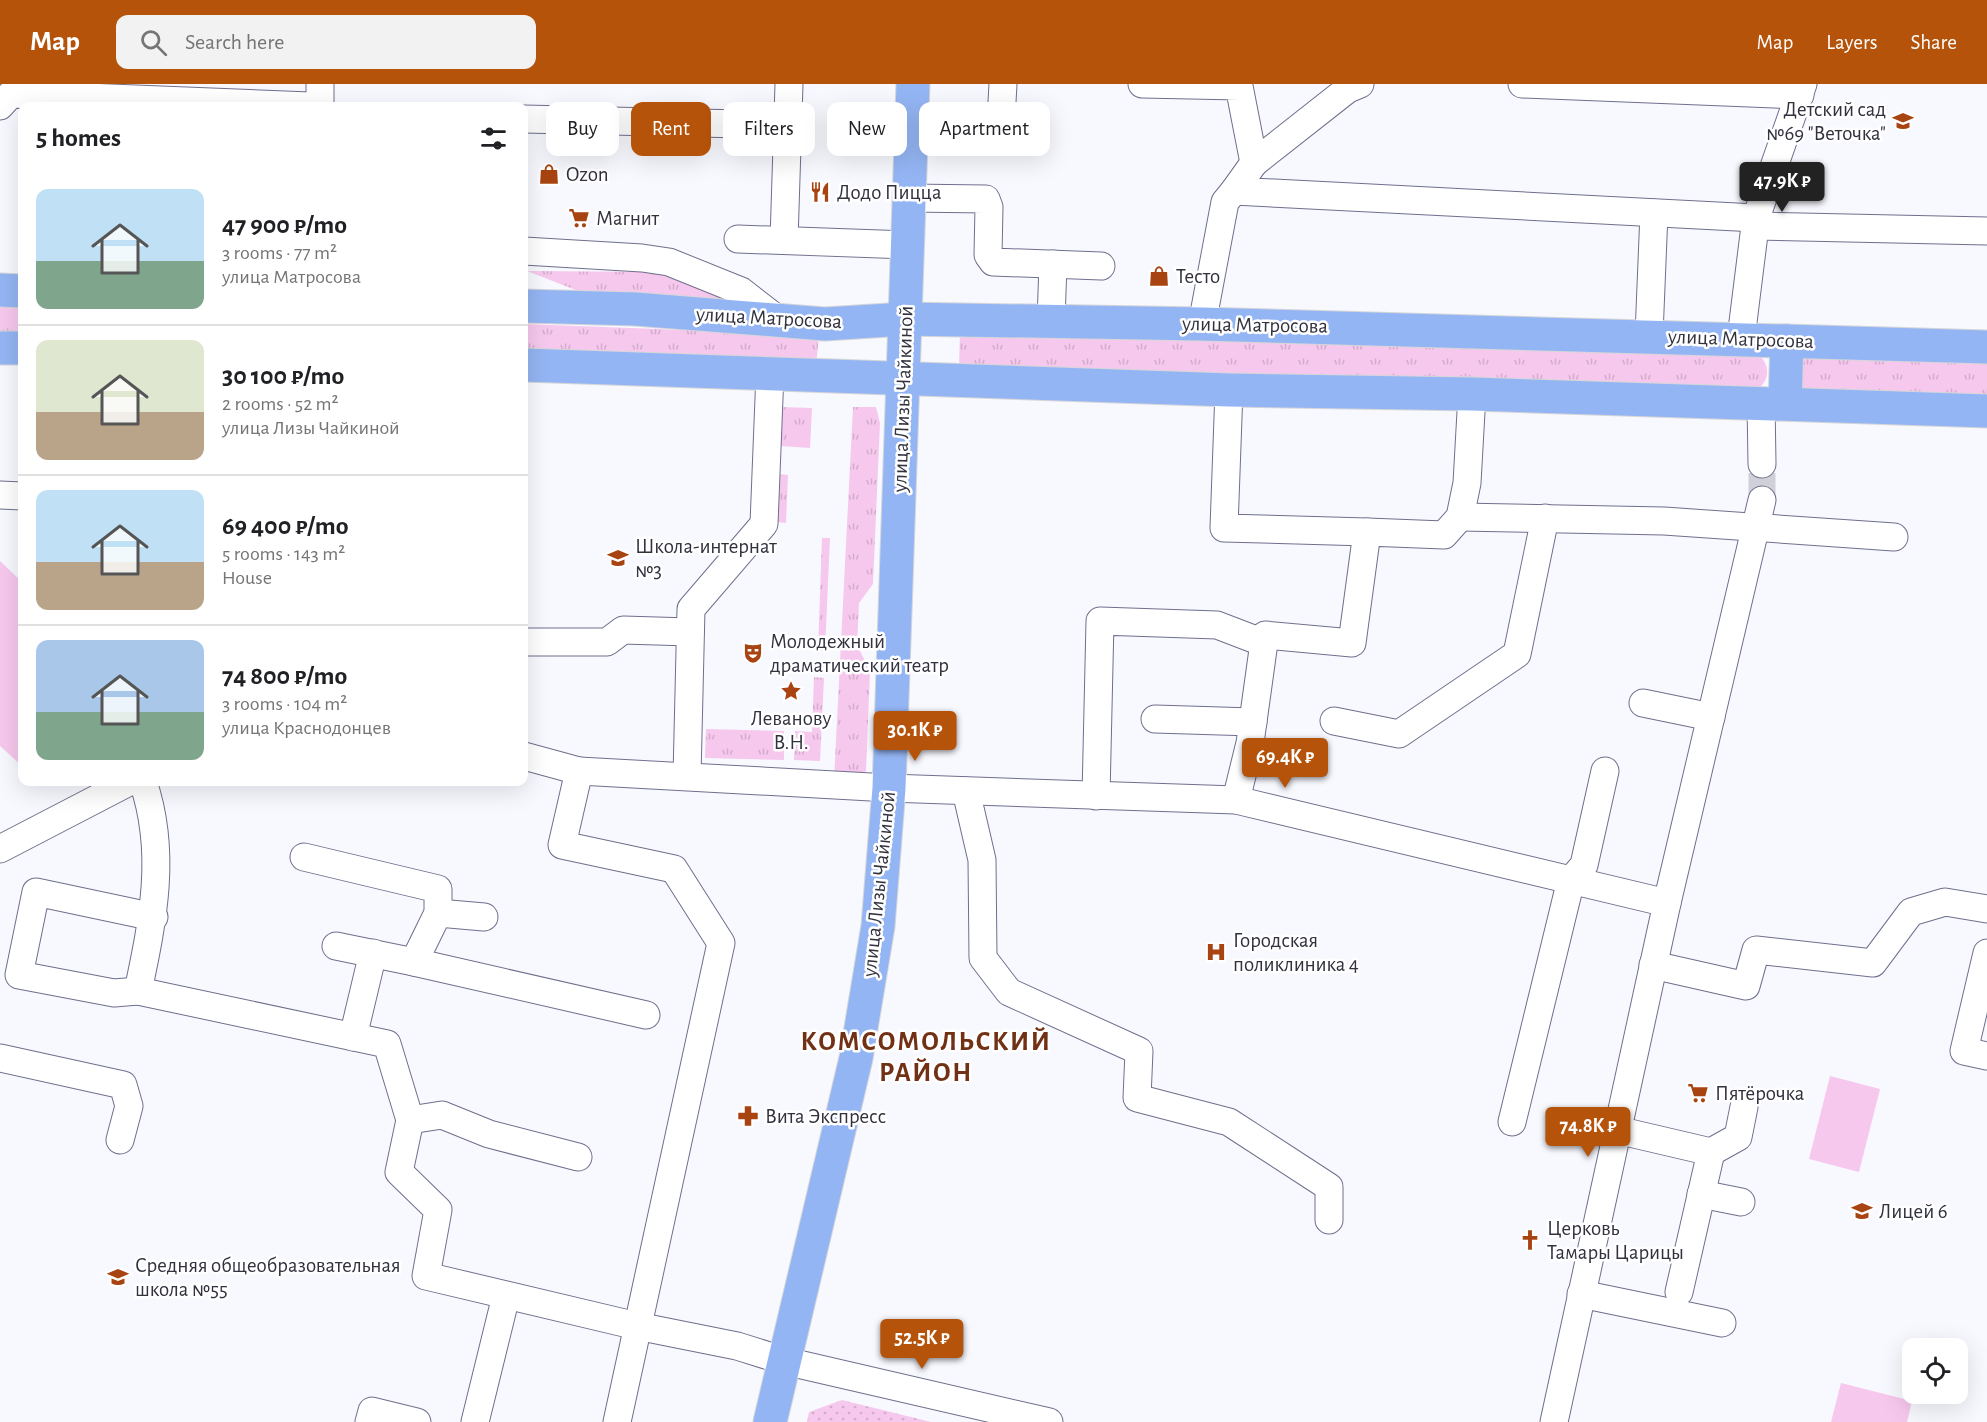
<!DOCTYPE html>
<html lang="en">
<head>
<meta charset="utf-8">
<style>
  :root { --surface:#fff; --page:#f2f2f2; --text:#202124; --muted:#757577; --line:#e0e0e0; --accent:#b45309 }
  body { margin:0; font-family:"Alegreya Sans",sans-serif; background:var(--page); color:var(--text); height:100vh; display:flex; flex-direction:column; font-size:22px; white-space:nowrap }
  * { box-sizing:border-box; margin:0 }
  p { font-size:20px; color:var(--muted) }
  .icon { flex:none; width:33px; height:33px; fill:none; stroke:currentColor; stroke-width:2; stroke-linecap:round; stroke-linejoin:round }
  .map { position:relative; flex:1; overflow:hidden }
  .sheet { position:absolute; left:18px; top:18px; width:510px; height:684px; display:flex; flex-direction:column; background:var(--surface); border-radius:12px; box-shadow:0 6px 24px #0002 }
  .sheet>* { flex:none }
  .guide { position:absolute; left:546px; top:18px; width:570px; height:54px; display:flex; gap:12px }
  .buttons { position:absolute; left:1902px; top:1254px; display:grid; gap:12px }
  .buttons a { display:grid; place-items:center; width:66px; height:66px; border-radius:12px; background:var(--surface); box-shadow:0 6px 24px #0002; font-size:30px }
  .price { position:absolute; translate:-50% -51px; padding:0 14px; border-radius:6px; background:var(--accent); color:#fff; font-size:20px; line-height:39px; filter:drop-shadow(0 2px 3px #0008) }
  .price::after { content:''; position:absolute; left:50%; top:36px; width:18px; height:14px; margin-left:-9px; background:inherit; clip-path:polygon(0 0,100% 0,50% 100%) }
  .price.active { background:#222; color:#fff }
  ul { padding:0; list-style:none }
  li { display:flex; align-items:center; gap:18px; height:150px; padding:0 18px }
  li+li { border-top:2px solid var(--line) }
  li span { display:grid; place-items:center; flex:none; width:168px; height:120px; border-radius:12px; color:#555 }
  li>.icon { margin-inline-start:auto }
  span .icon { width:72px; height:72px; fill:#fffc; stroke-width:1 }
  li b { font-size:26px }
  h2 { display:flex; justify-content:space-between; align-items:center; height:72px; padding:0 18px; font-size:26px }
  .tag { padding:0 21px; border-radius:12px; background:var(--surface); box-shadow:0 6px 24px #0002; font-size:21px; line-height:54px }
  .tag.active { background:var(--accent); color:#fff }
  header { display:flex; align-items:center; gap:36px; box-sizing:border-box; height:84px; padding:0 30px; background:var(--accent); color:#fff }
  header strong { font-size:28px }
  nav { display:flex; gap:33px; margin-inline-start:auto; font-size:21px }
  .search { width:420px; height:54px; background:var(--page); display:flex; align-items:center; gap:15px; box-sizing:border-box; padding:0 21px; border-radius:12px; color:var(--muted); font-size:22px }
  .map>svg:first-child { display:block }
</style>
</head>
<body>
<header>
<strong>Map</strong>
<div class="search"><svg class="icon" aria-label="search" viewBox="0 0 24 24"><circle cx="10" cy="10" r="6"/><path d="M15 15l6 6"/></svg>Search here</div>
<nav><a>Map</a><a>Layers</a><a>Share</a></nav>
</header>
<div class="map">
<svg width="1987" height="1338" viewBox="0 0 1987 1338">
  <defs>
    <pattern id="grass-tufts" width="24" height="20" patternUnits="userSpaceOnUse" patternTransform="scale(1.5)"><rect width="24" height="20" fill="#f6c8ed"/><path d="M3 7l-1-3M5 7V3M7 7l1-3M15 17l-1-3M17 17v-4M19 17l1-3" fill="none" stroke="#d3accc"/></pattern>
    <pattern id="park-dots" width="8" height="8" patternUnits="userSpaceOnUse" patternTransform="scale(1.5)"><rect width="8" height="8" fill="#f6c8ed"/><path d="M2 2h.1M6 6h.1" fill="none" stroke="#d3accc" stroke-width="1.8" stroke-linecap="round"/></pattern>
  </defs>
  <rect width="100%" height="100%" fill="#f8f8ff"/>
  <g fill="url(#grass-tufts)">
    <polygon points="527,187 665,188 740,219 614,221"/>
    <polygon points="0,218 22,219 22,257 0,256"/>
    <polygon points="524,240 819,251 816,282 524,273"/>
    <path d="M960 247 1756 268C1771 281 1771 295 1755 308L959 285Z"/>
    <polygon points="1804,267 1987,275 1987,315 1806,308 1797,298"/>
    <polygon points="781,323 812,324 810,364 780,362"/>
    <polygon points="853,323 876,323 880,339 873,500 859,519 857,561 870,587 866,687 853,696 834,696"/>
    <polygon points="779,390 788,391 786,439 778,438"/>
    <polygon points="822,454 830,454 825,567 818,567"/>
    <polygon points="814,593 824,594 820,677 794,676 795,647 812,648"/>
    <polygon points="706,645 784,647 784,676 705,674"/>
  </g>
  <polygon fill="url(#park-dots)" points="842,1316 931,1338 807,1338 809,1328"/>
  <g fill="#f6c8ed">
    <polygon points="0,477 22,498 22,682 0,662"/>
    <polygon points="1830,992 1880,1005 1859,1088 1809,1075"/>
    <polygon points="1841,1299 1912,1317 1907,1338 1831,1338"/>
  </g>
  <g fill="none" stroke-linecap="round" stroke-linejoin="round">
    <polyline stroke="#d0d0d9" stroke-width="27" stroke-dasharray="27 14" stroke-linecap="butt" points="1762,416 1762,380"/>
    <g stroke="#6f6f8d" stroke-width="29">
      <g id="minor">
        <polyline points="1142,0 1239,2 1254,79 1348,5 1360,0"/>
        <polyline points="1522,0 1800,11"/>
        <polyline points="0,22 11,10 310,22"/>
        <polyline points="320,22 320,0"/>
        <polyline points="524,35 787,41"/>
        <polyline points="912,44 1001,36 1003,0"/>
        <polyline points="1254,79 1234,107 1756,134"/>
        <polyline points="909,114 986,115 989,123 988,171 993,178 1101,182"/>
        <polyline points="1755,142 1987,147"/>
        <polyline points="738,155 908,161"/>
        <polyline points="784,156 789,0"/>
        <polyline points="524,167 642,174 669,178 741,207 781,238"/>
        <polyline points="1051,237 1053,180"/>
        <polyline points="1202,240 1225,118 1234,107"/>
        <polyline points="1649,251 1654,129"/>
        <polyline points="1741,254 1756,134 1803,0"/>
        <polyline points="1229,306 1224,444 1367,448"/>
        <polyline points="1761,318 1762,380"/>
        <polyline points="0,411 22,412"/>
        <polyline points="1460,433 1664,437 1894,453"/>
        <polyline points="524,558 607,558 623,546 690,548"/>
        <polyline points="1643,619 1711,633"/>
        <polyline points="1155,635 1253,638"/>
        <polyline points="1334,637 1399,650 1517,570 1545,434"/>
        <polyline points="524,672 579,687"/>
        <polyline points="687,692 691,525 764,440 770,289"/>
        <polyline points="966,707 982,776 983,874 1009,908 1139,967 1137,1014 1229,1038 1329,1103 1329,1136"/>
        <polyline points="1096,712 1100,537 1217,541 1264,559"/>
        <polyline points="1236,716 1250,659 1265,551 1352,559 1367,448 1444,451 1460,433 1467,399 1472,310"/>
        <polyline points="0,765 129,698"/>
        <polyline points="304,773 438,805 438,829 414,878 336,862"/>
        <polyline points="438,829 484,833"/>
        <polyline points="154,833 36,808 19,891 114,909 138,907 387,960 410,1036 399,1088 438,1126 426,1192 637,1242 737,1262 785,1277 1049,1338"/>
        <polyline points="1987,869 1964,967 1987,972"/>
        <polyline points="414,878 646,931"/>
        <polyline points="1653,881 1746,902 1756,866 1873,879 1911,828 1945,818 1987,825"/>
        <path d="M138 907C153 836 167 768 143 698"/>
        <polyline points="353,953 373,869"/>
        <polyline points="0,974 123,1001 129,1022 120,1056"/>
        <polyline points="410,1036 442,1031 489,1050 578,1073"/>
        <polyline points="1512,1038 1571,796 1584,781 1605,687"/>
        <polyline points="1617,1046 1711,1068 1738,1053 1744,1023"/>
        <polyline points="1701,1110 1741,1118"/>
        <polyline points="1679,1208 1711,1068"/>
        <polyline points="1581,1210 1722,1239"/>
        <polyline points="369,1338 372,1327 417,1338"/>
        <polyline points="475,1338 506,1212"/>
        <polyline points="617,1338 721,859 674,785 562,761 579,687 889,704 1236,716 1667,819"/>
        <polyline points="1554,1338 1667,819 1762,416"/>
      </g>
    </g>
    <g stroke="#d6d6d9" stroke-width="35">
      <g id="major">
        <polyline points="0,206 22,207"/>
        <polyline points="524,222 635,225 825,240 905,235 1202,240 1987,263"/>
        <polyline points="0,264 22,264"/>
        <polyline points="524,281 1229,306 1472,310 1987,327"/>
        <polyline points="1785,319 1787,257"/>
        <polyline points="770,1338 856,974 878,842 889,704 913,0"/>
      </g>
    </g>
    <use href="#minor" stroke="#fff" stroke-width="27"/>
    <use href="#major" stroke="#94b5f3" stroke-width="33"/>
  </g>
  <defs>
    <g id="school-bare" transform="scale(1.62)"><path d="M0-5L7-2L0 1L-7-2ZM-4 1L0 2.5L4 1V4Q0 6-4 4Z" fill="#a84411" stroke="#fff" stroke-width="2.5" paint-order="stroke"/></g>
    <g id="shop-bare" transform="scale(1.62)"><path d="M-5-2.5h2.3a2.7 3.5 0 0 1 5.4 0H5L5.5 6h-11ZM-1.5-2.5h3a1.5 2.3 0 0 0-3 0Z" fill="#a84411" stroke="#fff" stroke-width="2.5" paint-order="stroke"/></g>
    <g id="restaurant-bare" transform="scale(1.62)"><path d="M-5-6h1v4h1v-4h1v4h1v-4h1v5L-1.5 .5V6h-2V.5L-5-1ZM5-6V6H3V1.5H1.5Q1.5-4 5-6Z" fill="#a84411" stroke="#fff" stroke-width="2.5" paint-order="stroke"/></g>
    <g id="supermarket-bare" transform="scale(1.62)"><path d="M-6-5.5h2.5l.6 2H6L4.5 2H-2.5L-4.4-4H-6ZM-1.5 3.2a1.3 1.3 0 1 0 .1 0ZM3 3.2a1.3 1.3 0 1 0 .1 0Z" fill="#a84411" stroke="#fff" stroke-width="2.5" paint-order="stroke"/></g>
    <g id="theatre-bare" transform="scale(1.62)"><path d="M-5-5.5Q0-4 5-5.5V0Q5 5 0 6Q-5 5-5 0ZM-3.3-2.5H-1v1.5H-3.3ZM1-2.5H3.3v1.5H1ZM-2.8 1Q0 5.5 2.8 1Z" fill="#a84411" stroke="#fff" stroke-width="2.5" paint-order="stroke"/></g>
    <g id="sight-bare" transform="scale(1.62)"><path d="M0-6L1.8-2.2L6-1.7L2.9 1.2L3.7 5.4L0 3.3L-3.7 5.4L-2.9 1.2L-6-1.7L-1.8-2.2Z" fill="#a84411" stroke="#fff" stroke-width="2.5" paint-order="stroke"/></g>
    <g id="hospital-bare" transform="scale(1.62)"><path d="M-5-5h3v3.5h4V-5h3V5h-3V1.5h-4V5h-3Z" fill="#a84411" stroke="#fff" stroke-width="2.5" paint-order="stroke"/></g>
    <g id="pharmacy-bare" transform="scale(1.62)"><path d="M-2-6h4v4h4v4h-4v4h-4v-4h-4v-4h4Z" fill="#a84411" stroke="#fff" stroke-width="2.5" paint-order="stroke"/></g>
    <g id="church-bare" transform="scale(1.62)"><path d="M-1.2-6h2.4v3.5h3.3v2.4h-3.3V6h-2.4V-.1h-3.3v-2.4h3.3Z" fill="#a84411" stroke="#fff" stroke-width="2.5" paint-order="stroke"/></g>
  </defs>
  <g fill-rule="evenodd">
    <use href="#school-bare" x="1903" y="37"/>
    <use href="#shop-bare" x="549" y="90"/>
    <use href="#restaurant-bare" x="820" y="108"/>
    <use href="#supermarket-bare" x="579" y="134"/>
    <use href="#shop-bare" x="1159" y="192"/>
    <use href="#school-bare" x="618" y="474"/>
    <use href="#theatre-bare" x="753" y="569"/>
    <use href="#sight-bare" x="791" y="607"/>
    <use href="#hospital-bare" x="1216" y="868"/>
    <use href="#supermarket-bare" x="1698" y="1009"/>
    <use href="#pharmacy-bare" x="748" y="1032"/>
    <use href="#school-bare" x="1862" y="1127"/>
    <use href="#church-bare" x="1530" y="1156"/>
    <use href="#school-bare" x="118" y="1193"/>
  </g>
  <g text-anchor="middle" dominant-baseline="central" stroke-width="5" stroke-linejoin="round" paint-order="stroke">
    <g font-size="21" fill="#32323f" stroke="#fff" text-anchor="start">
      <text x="1886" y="25" text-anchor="end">Детский сад<tspan x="1886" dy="24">№69 "Веточка"</tspan></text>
      <text x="566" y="90">Ozon</text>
      <text x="837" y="108">Додо Пицца</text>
      <text x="596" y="134">Магнит</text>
      <text x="1176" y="192">Тесто</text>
      <text x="635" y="462">Школа-интернат<tspan x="635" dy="24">№3</tspan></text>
      <text x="770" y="557">Молодежный<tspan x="770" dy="24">драматический театр</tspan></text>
      <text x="791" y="634" text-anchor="middle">Леванову<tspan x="791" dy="24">В.Н.</tspan></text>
      <text x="1233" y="856">Городская<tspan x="1233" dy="24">поликлиника 4</tspan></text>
      <text x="1715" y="1009">Пятёрочка</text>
      <text x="765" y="1032">Вита Экспресс</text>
      <text x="1879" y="1127">Лицей 6</text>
      <text x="1547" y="1144">Церковь<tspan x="1547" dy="24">Тамары Царицы</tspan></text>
      <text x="135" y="1181">Средняя общеобразовательная<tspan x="135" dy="24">школа №55</tspan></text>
    </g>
    <g font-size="21" fill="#32323f" stroke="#fff">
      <text transform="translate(769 234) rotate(3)">улица Матросова</text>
      <text transform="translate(1255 241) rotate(1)">улица Матросова</text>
      <text transform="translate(1741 255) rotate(2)">улица Матросова</text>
      <text transform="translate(903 315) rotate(-88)">улица Лизы Чайкиной</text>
      <text transform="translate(879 800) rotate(-84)">улица Лизы Чайкиной</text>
    </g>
    <g font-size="27" font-weight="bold" letter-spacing="1.5" fill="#723114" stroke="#fff">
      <text x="926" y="957">КОМСОМОЛЬСКИЙ<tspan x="926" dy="31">РАЙОН</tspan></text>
    </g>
  </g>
</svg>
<div class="buttons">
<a><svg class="icon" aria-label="locate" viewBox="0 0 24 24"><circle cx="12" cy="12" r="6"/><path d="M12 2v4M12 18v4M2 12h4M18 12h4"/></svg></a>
</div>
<b class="price active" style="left:1782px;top:129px">47.9K ₽</b>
<b class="price" style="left:915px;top:678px">30.1K ₽</b>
<b class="price" style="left:1285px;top:705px">69.4K ₽</b>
<b class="price" style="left:1588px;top:1074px">74.8K ₽</b>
<b class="price" style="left:922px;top:1286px">52.5K ₽</b>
<div class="guide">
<a class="tag">Buy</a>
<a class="tag active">Rent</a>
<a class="tag">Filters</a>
<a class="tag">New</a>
<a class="tag">Apartment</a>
</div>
<section class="sheet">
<h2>5 homes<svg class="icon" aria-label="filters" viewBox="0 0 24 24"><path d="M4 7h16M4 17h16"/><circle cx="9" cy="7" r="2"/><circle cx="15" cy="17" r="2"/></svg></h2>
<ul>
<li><span style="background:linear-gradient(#bfe0f5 60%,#7fa58c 0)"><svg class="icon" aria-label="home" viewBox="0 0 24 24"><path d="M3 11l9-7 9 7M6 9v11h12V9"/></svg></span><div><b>47 900 ₽/mo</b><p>3 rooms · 77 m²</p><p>улица Матросова</p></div></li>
<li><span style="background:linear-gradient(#dfe7d0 60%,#b9a48a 0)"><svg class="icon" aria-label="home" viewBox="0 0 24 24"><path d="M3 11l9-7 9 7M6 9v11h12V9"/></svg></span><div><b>30 100 ₽/mo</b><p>2 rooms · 52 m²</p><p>улица Лизы Чайкиной</p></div></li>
<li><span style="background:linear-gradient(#bfe0f5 60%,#b9a48a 0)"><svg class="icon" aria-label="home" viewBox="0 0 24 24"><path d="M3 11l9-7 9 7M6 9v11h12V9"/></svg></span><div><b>69 400 ₽/mo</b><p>5 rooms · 143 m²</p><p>House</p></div></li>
<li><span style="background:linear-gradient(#a9c7e8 60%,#7fa58c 0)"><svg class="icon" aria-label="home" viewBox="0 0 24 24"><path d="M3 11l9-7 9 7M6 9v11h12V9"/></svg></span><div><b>74 800 ₽/mo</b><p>3 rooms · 104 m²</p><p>улица Краснодонцев</p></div></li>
</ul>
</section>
</div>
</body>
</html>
